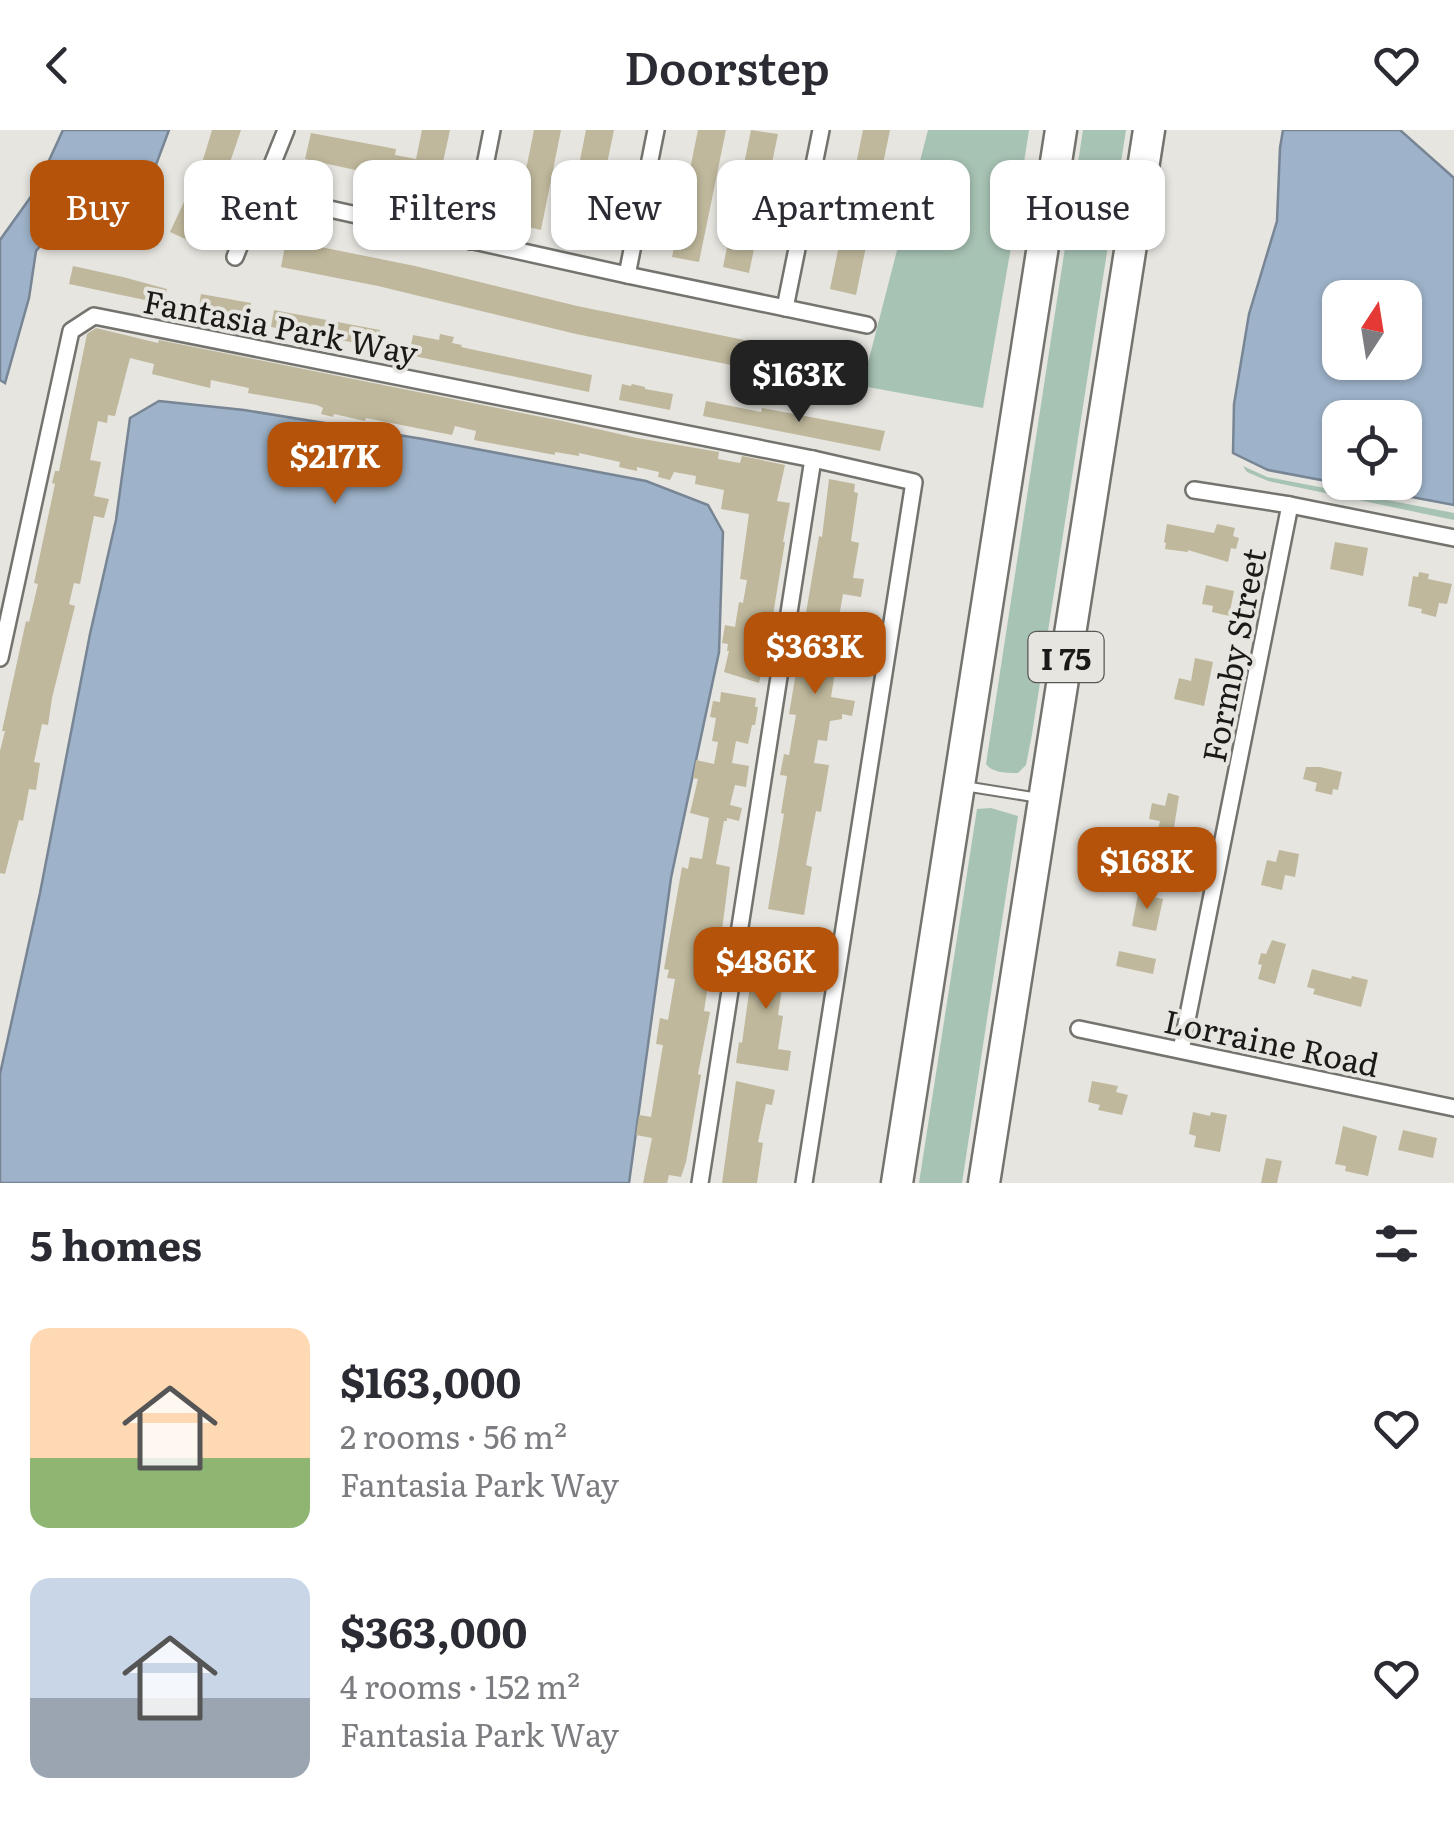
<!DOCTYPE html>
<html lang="en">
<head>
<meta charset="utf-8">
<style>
  :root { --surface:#fff; --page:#f2f2f3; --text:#2b2b33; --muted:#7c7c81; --accent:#b45309 }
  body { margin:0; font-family:Literata,serif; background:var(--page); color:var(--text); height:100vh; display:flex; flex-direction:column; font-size:38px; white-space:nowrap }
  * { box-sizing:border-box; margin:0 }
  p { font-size:32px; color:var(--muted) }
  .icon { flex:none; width:55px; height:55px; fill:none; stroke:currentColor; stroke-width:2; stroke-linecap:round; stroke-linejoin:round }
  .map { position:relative; height:1053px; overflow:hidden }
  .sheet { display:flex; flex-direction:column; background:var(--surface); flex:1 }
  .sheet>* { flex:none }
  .top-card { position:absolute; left:30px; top:30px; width:1395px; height:90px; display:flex; gap:20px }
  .needle { width:65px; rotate:12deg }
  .buttons { position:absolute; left:1322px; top:150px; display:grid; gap:20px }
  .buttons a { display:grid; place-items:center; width:100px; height:100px; border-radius:20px; background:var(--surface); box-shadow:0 2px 8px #0004; font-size:50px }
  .price { position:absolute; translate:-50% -85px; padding:0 22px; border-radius:20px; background:var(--accent); color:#fff; font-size:32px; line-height:65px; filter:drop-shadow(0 2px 5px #0008) }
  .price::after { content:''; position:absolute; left:50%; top:60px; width:30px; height:22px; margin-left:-15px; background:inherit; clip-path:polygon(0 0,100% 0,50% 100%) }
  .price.selected { background:#222; color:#fff }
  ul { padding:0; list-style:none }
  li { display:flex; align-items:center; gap:30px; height:250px; padding:0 30px }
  li span { display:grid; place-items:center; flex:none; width:280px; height:200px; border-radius:20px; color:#555 }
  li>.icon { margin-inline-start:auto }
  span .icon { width:120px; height:120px; fill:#fffc; stroke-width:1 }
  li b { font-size:42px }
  h2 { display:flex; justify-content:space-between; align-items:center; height:120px; padding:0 30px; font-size:42px }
  .pill { padding:0 35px; border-radius:20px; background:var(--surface); box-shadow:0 2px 8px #0004; font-size:35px; line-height:90px }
  .pill.selected { background:var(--accent); color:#fff }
  header { display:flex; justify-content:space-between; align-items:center; height:130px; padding:0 30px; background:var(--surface); font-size:45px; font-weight:600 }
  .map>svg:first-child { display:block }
</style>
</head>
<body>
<header><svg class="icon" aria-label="back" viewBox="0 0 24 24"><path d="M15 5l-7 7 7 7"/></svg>Doorstep<svg class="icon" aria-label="heart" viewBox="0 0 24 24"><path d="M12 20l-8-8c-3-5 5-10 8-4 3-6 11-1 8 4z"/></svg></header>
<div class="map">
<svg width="1454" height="1053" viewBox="0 0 1454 1053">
  <rect width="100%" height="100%" fill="#e6e5e0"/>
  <g fill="#a7c3b4">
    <polygon points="928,0 1029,0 1010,123 983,278 862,256"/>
    <path d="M1083 0H1126L1032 604 1026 635 1018 643C1008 643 992 643 986 634Z"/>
    <polygon points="1243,336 1267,347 1454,383 1454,390 1268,351 1247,342"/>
    <polygon points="991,678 1018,686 962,1053 919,1053 977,679"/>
  </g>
  <g fill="#9eb3c9" stroke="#778594" stroke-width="2.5" fill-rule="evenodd">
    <polygon points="63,0 169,0 138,83 124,103 92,104 57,96 36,121 29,168 5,253 0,250 0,110 35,61"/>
    <path d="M1283 0H1400L1454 48V375L1268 340 1233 323 1234 274 1249 184 1277 91 1280 18ZM1340 168H1405V232H1340ZM1340 288H1405V352H1340Z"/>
    <polygon points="159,271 244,280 423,309 646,351 708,375 723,402 719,522 671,748 629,1053 0,1053 0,944 40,763 90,504 116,390 130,288"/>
  </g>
  <g fill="#bfb89c">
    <polygon points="212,0 241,0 226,44 194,113 170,102 202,33"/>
    <polygon points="422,0 450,0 433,78 407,73 411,52 305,29 311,3 396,19 395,25 416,29"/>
    <polygon points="534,0 561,0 541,100 515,94"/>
    <polygon points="586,0 614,0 591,110 565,105"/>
    <polygon points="698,0 726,0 699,132 672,127"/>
    <polygon points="751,0 778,4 749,143 723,137"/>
    <polygon points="863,0 890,0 856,165 830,159"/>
    <polygon points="286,110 415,136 577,176 852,232 847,258 576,204 378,156 281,137"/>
    <polygon points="73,136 123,147 167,159 164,174 69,154"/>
    <polygon points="201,164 251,173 247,192 198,183"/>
    <polygon points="274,180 380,200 377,217 271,197"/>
    <polygon points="96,198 158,213 159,210 562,291 637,308 719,322 718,329 740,333 742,326 785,335 777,371 790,373 783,412 785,412 770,503 759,553 724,542 729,521 727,521 728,514 722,513 725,495 735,497 739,472 743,473 747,450 740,449 749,384 721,379 724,360 695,354 696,346 674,342 670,350 658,347 659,342 637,337 637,341 619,337 620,332 579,323 579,326 555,322 555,325 474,310 476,301 455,296 452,305 366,288 365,291 334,284 333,287 321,284 323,278 317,275 248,263 249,258 211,250 210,258 152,244 154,234 130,228 115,286 108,285 107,293 98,291 90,330 101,332 94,366 109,369 104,388 94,386 80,454 74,453 69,474 75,476 52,568 48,595 42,594 34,632 40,633 36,660 29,659 23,691 19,690 5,744 0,743 0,621 5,601 2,601 26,491 29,492 38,454 34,453 55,354 52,353 55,341 59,341 87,204"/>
    <polygon points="440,204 454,207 452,213 462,215 461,217 592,245 589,262 409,225 413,205 439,210"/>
    <polygon points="622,254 631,256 632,254 645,257 645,259 673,264 670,280 619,270"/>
    <polygon points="706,271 761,282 762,278 885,301 880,321 703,286"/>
    <polygon points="829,349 855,354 854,362 858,363 851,411 859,413 853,448 864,449 861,467 843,464 835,510 844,512 844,518 842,530 837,529 831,567 855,571 852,586 842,584 842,589 830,591 827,611 818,610 814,633 829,635 821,682 816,681 806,735 812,737 804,785 768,779 784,684 781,683 787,646 780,645 784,624 789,625 796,585 789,584 819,406 822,407"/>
    <polygon points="1167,394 1214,403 1217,394 1235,398 1233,406 1239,408 1236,419 1231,418 1228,432 1188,420 1188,422 1165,419 1166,413 1164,412"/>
    <polygon points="1335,412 1368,418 1363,446 1330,439"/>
    <polygon points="1419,442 1429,444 1428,449 1452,454 1447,474 1439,473 1436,487 1421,483 1422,479 1408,476 1413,446 1418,447"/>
    <polygon points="1206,455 1234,461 1229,486 1212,482 1213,476 1202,474"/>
    <polygon points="1195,528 1213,532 1204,576 1174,569 1179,548 1191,551"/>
    <polygon points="721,562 756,568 755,577 758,577 755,595 752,595 748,614 736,611 732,633 749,636 746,657 735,655 730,675 742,678 739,691 727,688 727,691 724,691 716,734 730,737 715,856 708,855 704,881 710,882 698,944 701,945 686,1032 681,1047 669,1045 667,1053 643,1053 652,1008 636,1005 639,985 651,987 663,915 656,914 660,888 668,890 675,849 667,848 669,840 664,839 682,737 688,739 690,727 702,729 709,688 690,683 698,649 693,648 696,630 714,634 718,612 712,611 716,588 710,587 713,571 720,572"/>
    <polygon points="1306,637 1320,637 1342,642 1338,660 1333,659 1332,665 1315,661 1317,653 1303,649"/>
    <polygon points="1168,663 1179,666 1173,704 1158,700 1160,691 1149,689 1152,673 1165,676"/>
    <polygon points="1279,720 1299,724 1295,747 1285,745 1282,760 1261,755 1267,730 1276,732"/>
    <polygon points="1138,764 1163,769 1156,801 1132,796"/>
    <polygon points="1272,810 1286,814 1275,854 1258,849 1262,835 1258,834 1261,823 1266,824"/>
    <polygon points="762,817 793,821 789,846 784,845 778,885 783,886 778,919 791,921 788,941 736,933 739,912 742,913 755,820 761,821"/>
    <polygon points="1119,821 1156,829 1153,844 1116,836"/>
    <polygon points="1312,839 1351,849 1352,846 1368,850 1361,877 1313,864 1315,859 1307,857"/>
    <polygon points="736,951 775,960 772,975 766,974 758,1012 763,1013 757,1053 722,1053"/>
    <polygon points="1092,951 1118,956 1116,962 1128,965 1122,985 1098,980 1100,975 1088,972"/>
    <polygon points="1193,982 1210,986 1211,982 1227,985 1220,1022 1194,1017 1196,1006 1189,1004"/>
    <polygon points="1343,996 1377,1006 1368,1046 1345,1041 1346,1036 1335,1034"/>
    <polygon points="1403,1000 1437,1008 1433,1028 1398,1020"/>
    <polygon points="1266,1028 1282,1031 1277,1053 1261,1053"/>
  </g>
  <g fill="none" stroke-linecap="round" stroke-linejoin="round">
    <g stroke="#74736e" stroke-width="12">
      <polyline id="lane" points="964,656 1039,668"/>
    </g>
    <g stroke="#74736e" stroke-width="20">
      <g id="street">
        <polyline points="262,64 627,145 867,195"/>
        <polyline points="470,111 492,0"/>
        <polyline points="235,127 286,0"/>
        <polyline points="627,145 656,0"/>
        <polyline points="785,178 821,0"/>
        <polyline points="1194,360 1290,375 1454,408"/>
        <polyline points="0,528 71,201 94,186 813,329 914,352 804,1053"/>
        <polyline points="1079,899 1454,978"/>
        <polyline points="1181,920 1290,375"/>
        <polyline points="700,1053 813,329"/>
      </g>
    </g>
    <g stroke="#74736e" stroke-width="35">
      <g id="highway">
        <polyline points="897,1053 1061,0"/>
        <polyline points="984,1053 1149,0"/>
      </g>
    </g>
    <use href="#lane" stroke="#fff" stroke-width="8"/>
    <use href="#street" stroke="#fff" stroke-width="15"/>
    <use href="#highway" stroke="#fff" stroke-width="30"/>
  </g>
  <g text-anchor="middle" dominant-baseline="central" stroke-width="8" stroke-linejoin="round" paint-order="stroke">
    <rect fill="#e6e5e0" stroke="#585754" stroke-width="2.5" x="1028.5" y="502" width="75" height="50" rx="8"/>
    <g font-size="30" font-weight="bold" fill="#1b1a18">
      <text x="1066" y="527">I 75</text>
    </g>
    <g font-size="32" fill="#1b1a18" stroke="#e6e5e0">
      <text transform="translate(281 195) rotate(11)">Fantasia Park Way</text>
      <text transform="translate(1232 525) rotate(-79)">Formby Street</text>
      <text transform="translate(1272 911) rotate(12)">Lorraine Road</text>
    </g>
  </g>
</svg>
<div class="buttons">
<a><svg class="needle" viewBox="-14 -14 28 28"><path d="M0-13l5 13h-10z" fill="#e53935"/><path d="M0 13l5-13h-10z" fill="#7c7c81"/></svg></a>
<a><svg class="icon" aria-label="locate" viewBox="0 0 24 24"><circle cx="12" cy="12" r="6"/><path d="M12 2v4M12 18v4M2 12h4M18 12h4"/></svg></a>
</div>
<b class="price selected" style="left:799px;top:295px">$163K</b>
<b class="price" style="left:335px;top:377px">$217K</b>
<b class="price" style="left:815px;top:567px">$363K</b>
<b class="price" style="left:1147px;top:782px">$168K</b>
<b class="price" style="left:766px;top:882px">$486K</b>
<div class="top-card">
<a class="pill selected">Buy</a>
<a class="pill">Rent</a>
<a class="pill">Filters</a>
<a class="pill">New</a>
<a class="pill">Apartment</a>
<a class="pill">House</a>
</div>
</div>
<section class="sheet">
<h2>5 homes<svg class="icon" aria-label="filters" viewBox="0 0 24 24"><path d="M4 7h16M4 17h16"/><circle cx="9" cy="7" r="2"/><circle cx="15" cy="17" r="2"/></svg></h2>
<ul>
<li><span style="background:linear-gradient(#ffd9b3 65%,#8fb573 0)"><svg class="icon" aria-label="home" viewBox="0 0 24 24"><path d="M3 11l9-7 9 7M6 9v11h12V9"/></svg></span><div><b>$163,000</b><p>2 rooms · 56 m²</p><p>Fantasia Park Way</p></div><svg class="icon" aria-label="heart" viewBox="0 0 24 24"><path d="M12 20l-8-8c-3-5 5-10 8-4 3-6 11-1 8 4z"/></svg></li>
<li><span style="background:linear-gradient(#c9d6e8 60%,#9aa5b1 0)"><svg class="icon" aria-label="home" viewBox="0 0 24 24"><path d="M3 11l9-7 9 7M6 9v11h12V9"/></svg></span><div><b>$363,000</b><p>4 rooms · 152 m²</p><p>Fantasia Park Way</p></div><svg class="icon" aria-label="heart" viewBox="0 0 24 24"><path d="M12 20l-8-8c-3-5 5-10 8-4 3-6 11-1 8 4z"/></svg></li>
</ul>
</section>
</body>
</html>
